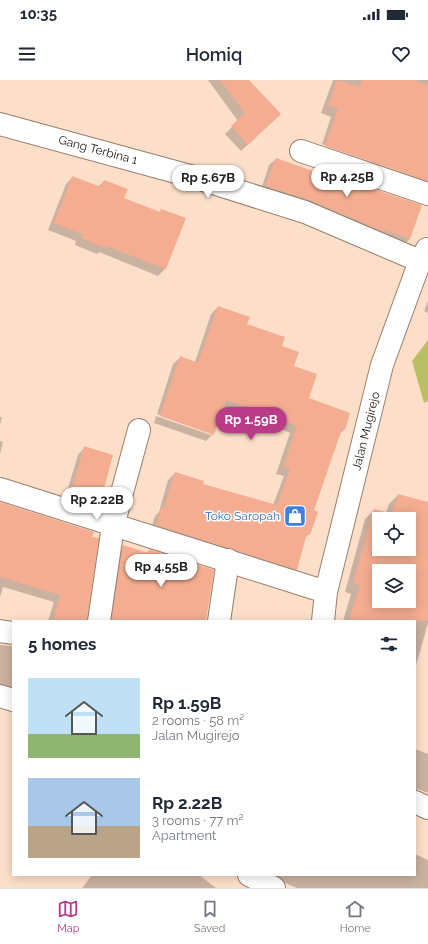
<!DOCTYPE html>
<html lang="en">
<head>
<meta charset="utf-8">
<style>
  :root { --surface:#fff; --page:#f6f6f7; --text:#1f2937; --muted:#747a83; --line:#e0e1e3; --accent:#b93a86 }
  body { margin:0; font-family:Raleway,sans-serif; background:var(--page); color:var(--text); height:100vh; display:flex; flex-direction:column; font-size:15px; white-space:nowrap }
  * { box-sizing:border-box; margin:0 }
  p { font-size:13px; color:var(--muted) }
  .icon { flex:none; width:22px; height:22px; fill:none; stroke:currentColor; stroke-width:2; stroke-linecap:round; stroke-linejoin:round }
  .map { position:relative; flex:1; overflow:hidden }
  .details { position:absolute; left:12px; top:540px; width:404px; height:256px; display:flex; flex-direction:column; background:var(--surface); border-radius:0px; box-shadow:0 2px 10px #0003 }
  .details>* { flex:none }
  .buttons { position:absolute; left:372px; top:432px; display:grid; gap:8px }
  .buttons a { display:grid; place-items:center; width:44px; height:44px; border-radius:0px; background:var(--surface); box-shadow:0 2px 10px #0003; font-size:20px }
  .price { position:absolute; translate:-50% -34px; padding:0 9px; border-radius:14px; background:#fff; color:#222; font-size:13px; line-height:26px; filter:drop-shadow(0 1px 2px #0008) }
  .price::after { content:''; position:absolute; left:50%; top:24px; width:12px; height:9px; margin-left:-6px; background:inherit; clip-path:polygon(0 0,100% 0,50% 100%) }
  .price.current { background:var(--accent); color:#fff }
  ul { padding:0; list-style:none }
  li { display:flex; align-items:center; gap:12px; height:100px; padding:0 16px }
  li span { display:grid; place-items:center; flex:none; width:112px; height:80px; border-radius:0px; color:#555 }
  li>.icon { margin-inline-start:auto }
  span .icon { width:48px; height:48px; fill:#fffc; stroke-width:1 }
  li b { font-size:17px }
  h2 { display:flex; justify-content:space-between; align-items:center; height:48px; padding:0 16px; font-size:17px }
  .status { display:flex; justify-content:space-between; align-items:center; height:28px; padding:0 20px; background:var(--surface); direction:ltr }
  .status svg { height:11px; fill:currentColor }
  header { display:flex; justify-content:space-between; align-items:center; height:52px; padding:0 16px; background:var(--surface); font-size:18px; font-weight:600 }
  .tab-bar { display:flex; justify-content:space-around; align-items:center; height:56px; border-top:1px solid var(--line); background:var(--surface); font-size:11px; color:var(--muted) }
  .tab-bar a { display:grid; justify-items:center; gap:2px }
  .tab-bar .current { color:var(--accent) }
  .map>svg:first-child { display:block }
</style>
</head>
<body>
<div class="status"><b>10:35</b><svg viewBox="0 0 49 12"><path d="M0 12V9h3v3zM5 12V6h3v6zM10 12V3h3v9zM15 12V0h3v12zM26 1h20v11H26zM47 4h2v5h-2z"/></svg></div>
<header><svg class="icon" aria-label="menu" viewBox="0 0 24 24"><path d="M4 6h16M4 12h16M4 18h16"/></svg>Homiq<svg class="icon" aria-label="heart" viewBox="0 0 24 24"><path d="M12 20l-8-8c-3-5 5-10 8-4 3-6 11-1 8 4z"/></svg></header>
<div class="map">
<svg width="428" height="808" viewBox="0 0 428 808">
  <rect width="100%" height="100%" fill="#fddfc9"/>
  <polygon fill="#b7c065" points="428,260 428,321 424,323 412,281"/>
  <g fill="#0003" fill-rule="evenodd">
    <polygon points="208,0 249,0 248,1 273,41 241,71 225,54 238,41"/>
    <polygon points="333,0 428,0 428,100 322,64 331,37 321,33"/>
    <polygon points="321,66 428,102 428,106 319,73"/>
    <polygon points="276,79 315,93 410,159 403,165 260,113 269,85"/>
    <polygon points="73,97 98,107 104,101 123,119 159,133 162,130 185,139 165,189 158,196 99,172 97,174 75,165 76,161 48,150 66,104"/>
    <polygon points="428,221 428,233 424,231"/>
    <polygon points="218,227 280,267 293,287 308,319 349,334 344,350 339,354 313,431 309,454 304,459 296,489 289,496 150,452 155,436 159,432 168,400 175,393 202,404 273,425 284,396 276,394 290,353 278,348 223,328 213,354 206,361 154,343 156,336 211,355 211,352 157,334 173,284 181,277 195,282 211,234"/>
    <polygon points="0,337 2,337 0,345"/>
    <polygon points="0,361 3,362 0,374"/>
    <polygon points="84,368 98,427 91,434 63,425 78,375"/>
    <path d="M398 415 428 423V543L415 589V541H343L351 514 345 512 365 439 374 430 386 433 389 424ZM379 439H409V469H379ZM379 491H409V521H379Z"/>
    <polygon points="0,423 86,541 48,541 54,522 3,507 0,517"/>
    <polygon points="123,466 147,473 150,470 204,541 106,541 116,474"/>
    <polygon points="0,565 13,566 13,618 0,612"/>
    <polygon points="415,669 428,674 428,713 418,709 415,712"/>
    <polygon points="415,774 428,780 428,808 297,808 273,798 274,795 415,795"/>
    <polygon points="92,795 199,795 216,808 82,808"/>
  </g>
  <g fill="#f4ad91" fill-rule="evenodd">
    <polygon points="220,0 249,0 281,34 248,65 231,46 245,33"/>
    <polygon points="337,0 360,7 362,0 414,0 428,5 428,101 325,66 338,29 328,26"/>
    <polygon points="276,78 316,92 317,90 422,125 410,159 385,150 384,152 310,120 265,106"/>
    <polygon points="72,96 101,107 104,100 128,109 124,118 160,132 161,129 186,138 166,189 106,166 105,168 81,158 82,154 54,143"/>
    <polygon points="218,226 250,237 247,244 285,257 282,266 299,272 294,286 317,294 309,318 350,333 345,350 342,349 314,430 318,432 310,455 307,453 297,490 156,445 161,428 164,428 175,392 204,401 203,404 277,425 290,389 283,387 297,346 285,341 226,320 214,355 160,336 180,276 198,283"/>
    <polygon points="84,366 113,375 99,427 70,418"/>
    <path d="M398 414 428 422V541H349L360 505 353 503 374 429 392 434ZM379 439H409V469H379ZM379 491H409V521H379Z"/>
    <polygon points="0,422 94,452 92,457 99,458 87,541 53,541 60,515 0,497"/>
    <polygon points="123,465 148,473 149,469 214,490 206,541 124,541 112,538"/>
  </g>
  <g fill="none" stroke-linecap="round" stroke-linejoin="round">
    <g stroke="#987d69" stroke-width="24">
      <g id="minor">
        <polyline points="0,44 194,97 305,132 420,181"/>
        <polyline points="301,71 428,114"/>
        <polyline points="0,409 326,512"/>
        <polyline points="99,541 113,446 139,350"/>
        <polyline points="219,541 228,480"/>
        <polyline points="323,541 326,512 382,285 420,181 427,169"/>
        <polyline points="0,551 13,553"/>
        <polyline points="0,616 13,620"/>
        <polyline points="415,722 428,728"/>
        <polyline points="249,795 274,808"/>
      </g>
    </g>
    <use href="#minor" stroke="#fff" stroke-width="22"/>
  </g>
  <defs>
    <g id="shop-square" transform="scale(1.15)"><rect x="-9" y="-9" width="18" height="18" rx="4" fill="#3f7fe0" stroke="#fff"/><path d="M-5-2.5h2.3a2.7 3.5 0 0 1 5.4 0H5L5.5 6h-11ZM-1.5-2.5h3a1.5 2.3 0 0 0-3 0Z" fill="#fff"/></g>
  </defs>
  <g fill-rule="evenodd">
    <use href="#shop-square" x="295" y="436"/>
  </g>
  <g text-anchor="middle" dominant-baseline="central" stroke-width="3" stroke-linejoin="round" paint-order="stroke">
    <g font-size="12" fill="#21170f" stroke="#fff">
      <text transform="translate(98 70) rotate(15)">Gang Terbina 1</text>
      <text transform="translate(366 351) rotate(-76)">Jalan Mugirejo</text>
    </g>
    <g font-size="12" fill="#366cbe" stroke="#fff" text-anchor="end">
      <text x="280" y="436">Toko Saropah</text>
    </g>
  </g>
</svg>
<div class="buttons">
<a><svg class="icon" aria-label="locate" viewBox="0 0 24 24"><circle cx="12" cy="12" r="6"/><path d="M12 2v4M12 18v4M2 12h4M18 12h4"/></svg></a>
<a><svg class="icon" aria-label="layers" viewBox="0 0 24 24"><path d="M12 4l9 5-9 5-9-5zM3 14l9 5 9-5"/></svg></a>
</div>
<b class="price" style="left:347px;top:118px">Rp 4.25B</b>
<b class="price" style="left:208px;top:119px">Rp 5.67B</b>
<b class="price current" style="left:251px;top:361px">Rp 1.59B</b>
<b class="price" style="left:97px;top:441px">Rp 2.22B</b>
<b class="price" style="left:161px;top:508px">Rp 4.55B</b>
<section class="details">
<h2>5 homes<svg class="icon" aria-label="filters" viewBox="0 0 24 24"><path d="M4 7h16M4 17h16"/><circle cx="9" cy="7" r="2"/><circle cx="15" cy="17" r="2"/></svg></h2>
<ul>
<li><span style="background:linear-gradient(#bfe0f5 70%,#8fb573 0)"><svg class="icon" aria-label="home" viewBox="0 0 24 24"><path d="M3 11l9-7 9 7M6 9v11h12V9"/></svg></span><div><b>Rp 1.59B</b><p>2 rooms · 58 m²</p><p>Jalan Mugirejo</p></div></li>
<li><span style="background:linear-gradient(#a9c7e8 60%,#b9a48a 0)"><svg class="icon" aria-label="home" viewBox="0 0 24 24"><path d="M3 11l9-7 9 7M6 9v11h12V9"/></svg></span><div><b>Rp 2.22B</b><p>3 rooms · 77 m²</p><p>Apartment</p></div></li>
</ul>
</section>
</div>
<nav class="tab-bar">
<a class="current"><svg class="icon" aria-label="map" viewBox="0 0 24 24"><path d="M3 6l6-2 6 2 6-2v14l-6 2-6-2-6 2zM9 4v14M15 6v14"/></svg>Map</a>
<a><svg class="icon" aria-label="saved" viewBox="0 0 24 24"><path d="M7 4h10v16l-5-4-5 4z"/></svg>Saved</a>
<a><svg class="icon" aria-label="home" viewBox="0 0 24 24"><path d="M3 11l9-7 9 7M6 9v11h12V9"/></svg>Home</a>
</nav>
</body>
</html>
